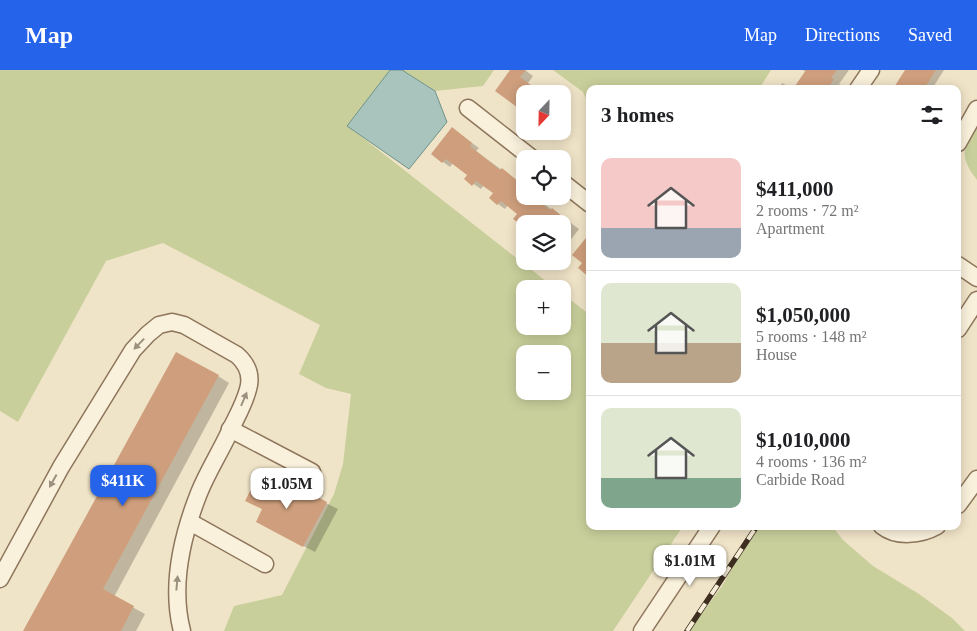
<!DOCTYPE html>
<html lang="en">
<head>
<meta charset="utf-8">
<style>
  :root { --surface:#fff; --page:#f6f6f6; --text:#202124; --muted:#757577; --line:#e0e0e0; --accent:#2563eb }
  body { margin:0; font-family:Georgia,serif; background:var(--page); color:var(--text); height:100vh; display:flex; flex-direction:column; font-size:19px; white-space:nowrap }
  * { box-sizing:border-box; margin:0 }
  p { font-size:16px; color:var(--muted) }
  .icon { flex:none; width:28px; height:28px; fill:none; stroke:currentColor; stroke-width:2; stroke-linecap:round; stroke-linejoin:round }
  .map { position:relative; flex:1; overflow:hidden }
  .sheet { position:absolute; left:586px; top:15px; width:375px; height:445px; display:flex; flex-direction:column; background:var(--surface); border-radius:10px; box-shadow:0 2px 12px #0003 }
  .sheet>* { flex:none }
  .needle { width:32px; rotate:202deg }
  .controls { position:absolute; left:516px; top:15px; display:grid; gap:10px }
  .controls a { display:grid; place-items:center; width:55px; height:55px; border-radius:10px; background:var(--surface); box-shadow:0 2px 12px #0003; font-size:25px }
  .price { position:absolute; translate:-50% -42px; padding:0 11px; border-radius:10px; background:#fff; color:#222; font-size:16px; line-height:32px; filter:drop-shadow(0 1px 2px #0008) }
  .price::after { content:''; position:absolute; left:50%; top:30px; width:15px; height:11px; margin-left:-8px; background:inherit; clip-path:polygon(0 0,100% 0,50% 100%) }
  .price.selected { background:var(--accent); color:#fff }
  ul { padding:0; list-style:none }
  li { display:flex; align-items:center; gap:15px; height:125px; padding:0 15px }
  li+li { border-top:1px solid var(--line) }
  li span { display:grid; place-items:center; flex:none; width:140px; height:100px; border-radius:10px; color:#555 }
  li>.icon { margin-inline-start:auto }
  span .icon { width:60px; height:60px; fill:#fffc; stroke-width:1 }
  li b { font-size:21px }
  h2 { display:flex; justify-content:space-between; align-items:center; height:60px; padding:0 15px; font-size:21px }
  header { display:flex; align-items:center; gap:30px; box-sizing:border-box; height:70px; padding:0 25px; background:var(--accent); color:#fff }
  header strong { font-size:24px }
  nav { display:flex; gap:28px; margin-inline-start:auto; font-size:18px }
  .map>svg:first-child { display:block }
</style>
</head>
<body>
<header>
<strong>Map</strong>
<nav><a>Map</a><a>Directions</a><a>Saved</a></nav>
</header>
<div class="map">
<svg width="977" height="561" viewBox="0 0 977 561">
  <rect width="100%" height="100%" fill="#f0e4c8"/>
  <g fill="#c9cf9b" fill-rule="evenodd">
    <path d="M0 0H390L348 56 556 219H525V256H562L563 224 590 245V456H683L613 561H224L234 536 282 525 334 424 343 394 351 324 326 318 299 304 320 255 163 173 106 191 18 352 0 341ZM525 284H562V321H525Z"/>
    <polygon points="402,0 494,0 483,16 435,21"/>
    <polygon points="553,0 771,0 759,19 590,19 590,38 583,22"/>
    <path d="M977 51V110C959 87 962 76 977 51Z"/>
    <polygon points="760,456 832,456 843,470 873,496 919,524 952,548 965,561 689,561 722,516 745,476"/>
  </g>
  <polygon fill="#a9c4bc" stroke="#6f938a" points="390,0 402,0 435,21 447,52 409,99 347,56"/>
  <g fill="#0003">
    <polygon points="512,0 525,0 533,6 528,13 537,20 540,16 551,24 525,24 525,43 497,20"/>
    <polygon points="803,0 849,0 839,14 841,15 839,19 795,19 806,2"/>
    <polygon points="906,0 944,0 932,19 894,19"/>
    <polygon points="782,13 791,18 791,19 779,19"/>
    <polygon points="453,59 479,78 476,81 525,117 525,126 533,126 579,159 565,177 562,176 562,154 525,154 525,156 515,149 519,144 508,135 505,139 498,134 494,123 484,115 481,119 466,109 468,105 453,93 450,97 443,92"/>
    <polygon points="218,306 229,313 114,527 145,544 136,561 24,561"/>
    <polygon points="275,423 326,433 338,439 315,482 269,458 263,439"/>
  </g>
  <g fill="#cf9f7d">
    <polygon points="510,0 526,0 520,7 542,24 525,24 525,43 495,21"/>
    <polygon points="806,0 837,0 831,8 834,9 827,19 793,19"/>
    <polygon points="905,0 936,0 924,19 893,19"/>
    <polygon points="452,57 472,73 470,76 500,100 502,98 525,117 525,126 532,126 550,140 552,138 572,154 520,154 513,149 517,144 501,131 497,135 489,128 493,123 476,111 472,116 464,109 467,105 446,89 442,93 431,84"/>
    <polygon points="590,163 590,208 578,198 582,193 572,185"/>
    <polygon points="176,282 219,305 103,519 134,536 121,561 23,561"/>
    <polygon points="282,408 327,432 303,477 256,452 262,439 245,431 255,411 275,422"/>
  </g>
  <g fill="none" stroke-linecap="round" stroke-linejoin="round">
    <g stroke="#8d765c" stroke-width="19">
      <g id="minor">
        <polyline points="858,19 871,0"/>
        <polyline points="468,38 533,89"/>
        <polyline points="958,73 977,39"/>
        <polyline points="562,112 590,134"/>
        <polyline points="958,195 977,208"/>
        <polyline points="958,259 977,230"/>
        <polyline points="230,359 312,402"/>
        <polyline points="958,435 977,409"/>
        <polyline points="190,452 265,494"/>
        <path d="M882 456C897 468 921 465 937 456"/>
        <path d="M0 509 61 397 133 280 148 264 159 255 172 252 184 255 237 285C246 293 251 303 249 315 246 332 235 349 228 365 219 384 207 403 199 423 182 466 170 515 182 561"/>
        <polyline points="642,561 712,456"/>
      </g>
    </g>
    <use href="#minor" stroke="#faf1dc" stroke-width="16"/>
    <g stroke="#3d2e20" stroke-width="5.5">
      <polyline id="rail" points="687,561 757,456"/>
    </g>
    <use href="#rail" stroke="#f7eed8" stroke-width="4" stroke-dasharray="11" stroke-linecap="butt"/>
  </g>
  <defs><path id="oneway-solid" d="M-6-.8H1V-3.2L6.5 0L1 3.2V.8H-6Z" transform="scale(1.25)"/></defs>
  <g fill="#9c907e">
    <use href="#oneway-solid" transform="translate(139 274) rotate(134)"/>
    <use href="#oneway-solid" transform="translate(244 329) rotate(-67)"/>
    <use href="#oneway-solid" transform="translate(53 411) rotate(119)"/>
    <use href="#oneway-solid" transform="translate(177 513) rotate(-85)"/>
  </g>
</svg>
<div class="controls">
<a><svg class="needle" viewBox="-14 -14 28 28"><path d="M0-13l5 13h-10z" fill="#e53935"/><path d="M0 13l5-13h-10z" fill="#757577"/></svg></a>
<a><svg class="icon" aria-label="locate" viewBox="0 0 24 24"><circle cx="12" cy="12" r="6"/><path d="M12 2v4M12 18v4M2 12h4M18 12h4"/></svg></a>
<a><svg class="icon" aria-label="layers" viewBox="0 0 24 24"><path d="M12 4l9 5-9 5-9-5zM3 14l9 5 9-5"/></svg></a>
<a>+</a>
<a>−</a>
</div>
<b class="price selected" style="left:123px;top:437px">$411K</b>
<b class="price" style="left:287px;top:440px">$1.05M</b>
<b class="price" style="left:690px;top:517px">$1.01M</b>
<section class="sheet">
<h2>3 homes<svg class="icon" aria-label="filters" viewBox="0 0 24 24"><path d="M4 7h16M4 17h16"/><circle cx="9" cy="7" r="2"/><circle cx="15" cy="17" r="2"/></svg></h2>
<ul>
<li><span style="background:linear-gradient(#f6c9c9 70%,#9aa5b1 0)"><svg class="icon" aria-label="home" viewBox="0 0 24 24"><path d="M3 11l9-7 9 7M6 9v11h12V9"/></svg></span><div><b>$411,000</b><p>2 rooms · 72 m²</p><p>Apartment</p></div></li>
<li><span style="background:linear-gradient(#dfe7d0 60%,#b9a48a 0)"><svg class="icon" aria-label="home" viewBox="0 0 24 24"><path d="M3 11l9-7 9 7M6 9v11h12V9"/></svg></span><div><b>$1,050,000</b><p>5 rooms · 148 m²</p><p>House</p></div></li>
<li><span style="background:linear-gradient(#dfe7d0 70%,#7fa58c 0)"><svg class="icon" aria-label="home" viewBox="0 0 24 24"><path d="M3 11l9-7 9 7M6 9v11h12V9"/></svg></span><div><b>$1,010,000</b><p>4 rooms · 136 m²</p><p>Carbide Road</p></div></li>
</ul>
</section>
</div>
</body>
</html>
